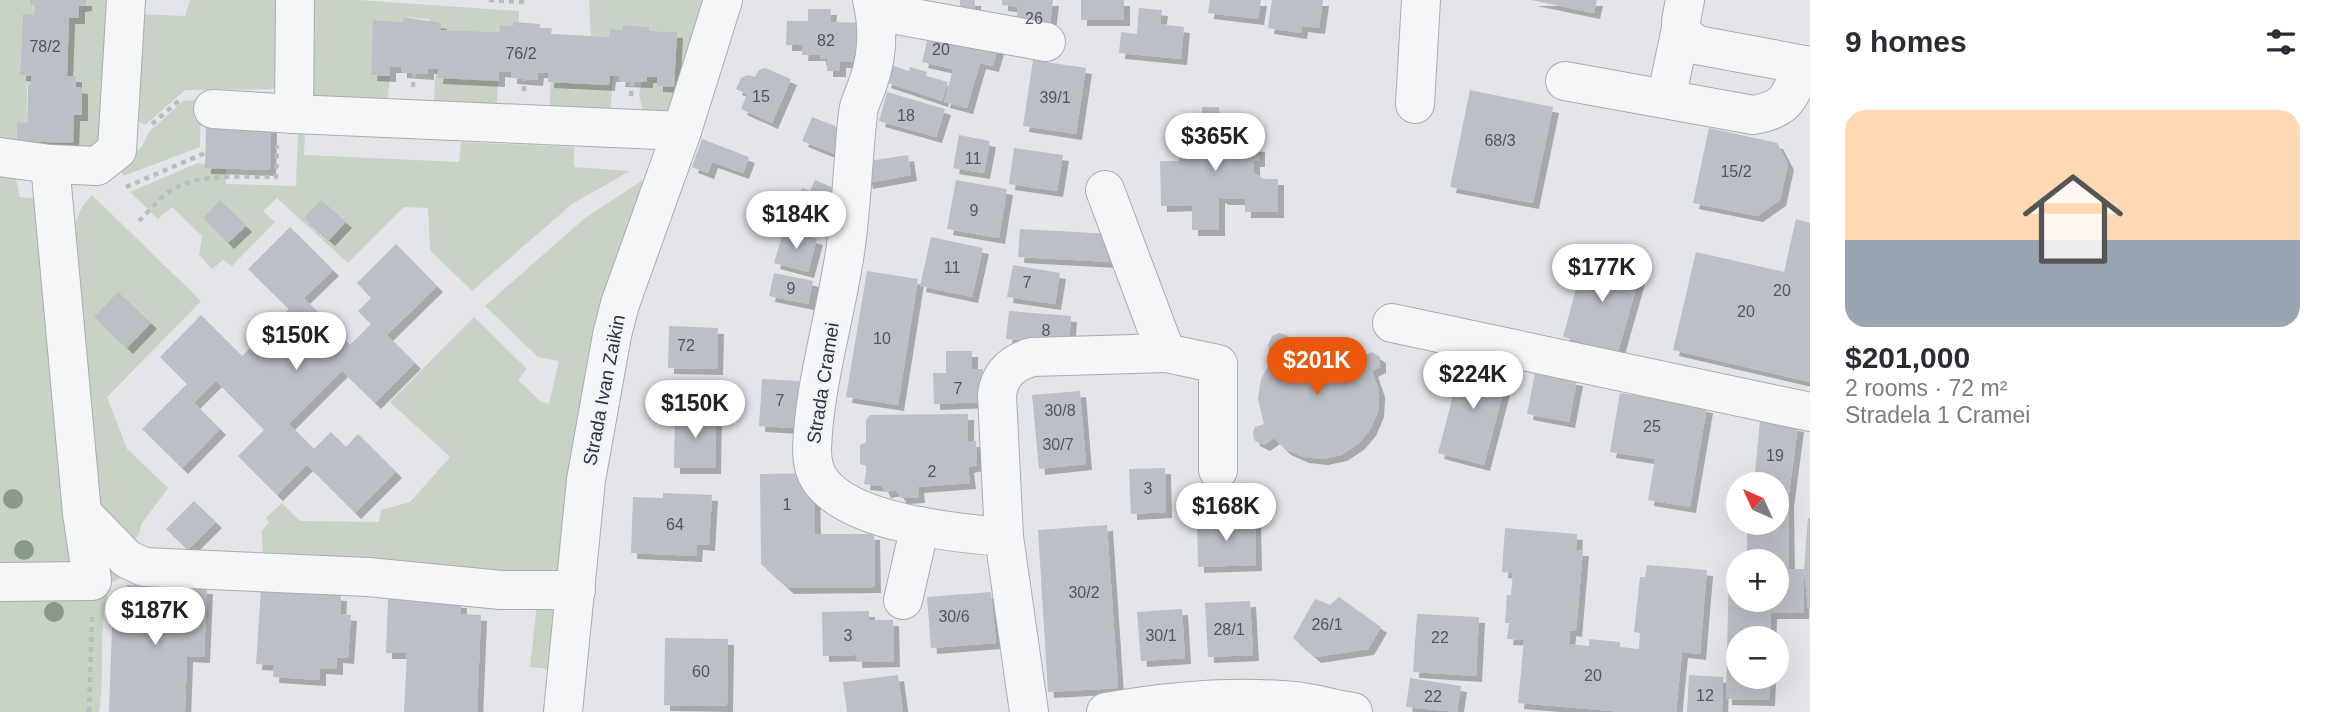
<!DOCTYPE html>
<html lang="en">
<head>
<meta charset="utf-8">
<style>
  :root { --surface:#fff; --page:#f7f7f7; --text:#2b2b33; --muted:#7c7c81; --accent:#ea580c }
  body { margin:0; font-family:Arial,sans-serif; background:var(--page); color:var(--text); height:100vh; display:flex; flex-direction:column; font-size:26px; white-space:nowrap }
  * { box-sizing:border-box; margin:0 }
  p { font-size:23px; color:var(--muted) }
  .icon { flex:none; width:38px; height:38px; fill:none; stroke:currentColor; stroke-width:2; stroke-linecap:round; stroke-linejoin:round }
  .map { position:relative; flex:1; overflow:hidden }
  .side { display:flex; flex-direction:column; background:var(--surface); width:525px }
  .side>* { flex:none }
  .needle { width:46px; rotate:315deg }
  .tools { position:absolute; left:1726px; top:472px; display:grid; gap:14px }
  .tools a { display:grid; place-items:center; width:63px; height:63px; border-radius:50%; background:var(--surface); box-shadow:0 7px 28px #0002; font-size:35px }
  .price { position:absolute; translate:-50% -60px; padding:0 16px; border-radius:24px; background:#fff; color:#222; font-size:23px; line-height:46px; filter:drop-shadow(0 2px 4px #0008) }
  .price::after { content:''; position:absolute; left:50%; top:42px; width:21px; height:16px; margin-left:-10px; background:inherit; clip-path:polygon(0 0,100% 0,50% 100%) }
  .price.on { background:var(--accent); color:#fff }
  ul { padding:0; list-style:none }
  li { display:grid; align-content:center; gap:14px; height:371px; padding:0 35px }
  li span { display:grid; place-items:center; height:217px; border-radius:21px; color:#555 }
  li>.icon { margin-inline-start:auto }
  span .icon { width:126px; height:126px; fill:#fffc; stroke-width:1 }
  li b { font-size:30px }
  h2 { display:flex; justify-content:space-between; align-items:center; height:84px; padding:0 35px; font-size:30px }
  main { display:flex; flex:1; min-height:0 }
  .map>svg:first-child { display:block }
</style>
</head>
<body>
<main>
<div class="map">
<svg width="1810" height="712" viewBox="0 0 1810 712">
  <defs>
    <filter id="shadow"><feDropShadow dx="6" dy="6" stdDeviation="0" flood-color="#0004"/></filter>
  </defs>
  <rect width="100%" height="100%" fill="#e3e5ea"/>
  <g fill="#c8d2c5">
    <polygon points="0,0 30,0 30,5 35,5 34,15 23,15 20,75 31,76 31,85 27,85 28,123 17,122 73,142 74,115 82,115 82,88 76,87 76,76 67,76 69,18 79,18 79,6 85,5 86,0 115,0 109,142 92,157 0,150"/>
    <polygon points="190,0 276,0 283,89 185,90 145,125 133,118 136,14 185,16"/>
    <polygon points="314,0 358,0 519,11 519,23 513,22 513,26 500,25 499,32 441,30 441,23 429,22 429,19 404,17 403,22 374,20 371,75 390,76 387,105 311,107 307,8"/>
    <polygon points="589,0 710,0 671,116 644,115 639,95 642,82 646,82 647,77 657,77 657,86 674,87 677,32 649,31 649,27 623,25 622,30 610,29 609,37 591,36"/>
    <polygon points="436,69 438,69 437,77 498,81 496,116 433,112"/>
    <polygon points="610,76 613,76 610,117 549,114 551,82 609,85"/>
    <polygon points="201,100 200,147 123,176 120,168 142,146 149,132 183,101"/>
    <polygon points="286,130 305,131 304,155 459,162 461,142 574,147 574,167 630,171 572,204 472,291 430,250 428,208 404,207 348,263 277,198 263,211 275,222 232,266 223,260 212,269 199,255 202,236 172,207 158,219 130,192 198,163 205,164 205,168 226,169 226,184 296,186 298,134 286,133"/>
    <path d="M10 169 16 180 20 197 57 200 76 523 123 577 110 583C97 626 106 669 99 712H0V170Z"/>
    <polygon points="646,178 566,520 548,669 530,667 540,578 478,568 263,559 262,531 269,522 266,518 282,503 300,521 379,522 381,510 410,502 450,457 390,402 474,317 527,369 518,380 540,401 549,404 559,361 538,357 485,306 585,218"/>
    <polygon points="92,195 201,301 107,397 127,449 168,488 142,523 139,534 129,545 91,510 75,224 82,207"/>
  </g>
  <g fill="#bbbfc6" filter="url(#shadow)">
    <polygon points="30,0 86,0 86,5 79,6 79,18 69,18 67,76 76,76 76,87 82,88 82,115 74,115 73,143 17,141 17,122 28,123 28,85 31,85 31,76 20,75 23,14 34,15 35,5 30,5"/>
    <polygon points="960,0 975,0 975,12 960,13"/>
    <polygon points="1002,0 1053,0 1049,32 1015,28 1018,7 1002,5"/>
    <rect x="1081" y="0" width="43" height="20"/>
    <polygon points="1210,0 1261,0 1258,19 1208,13"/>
    <polygon points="1272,0 1323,0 1319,28 1302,26 1301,33 1268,28"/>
    <polygon points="1531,0 1597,0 1594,13"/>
    <polygon points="1139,8 1162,10 1160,24 1184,27 1181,59 1119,53 1121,32 1137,34"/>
    <polygon points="808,9 831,9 830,22 866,23 865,62 840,62 840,71 827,71 827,59 820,59 820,55 802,55 803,45 786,45 787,21 808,21"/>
    <polygon points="403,17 441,23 441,30 499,32 500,25 513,26 513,22 540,24 540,28 552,28 551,34 609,37 610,29 622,30 623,25 649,27 649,31 677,32 674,87 657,86 657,77 647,77 647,82 619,81 620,76 610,76 609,85 548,82 549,73 538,72 537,80 511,78 511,72 499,71 499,81 437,78 438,69 428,68 428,74 401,72 401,67 390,67 390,76 371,75 373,20 403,22"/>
    <polygon points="930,29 961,37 954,66 964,33 999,44 993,66 980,63 967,108 944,102 953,69 922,62"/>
    <polygon points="1033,60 1086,68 1076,134 1023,126"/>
    <polygon points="891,65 909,71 910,67 927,72 926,76 948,82 942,101 885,82"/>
    <polygon points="765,68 791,79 772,123 741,109 747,94 736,89 741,78 748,75 755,77 759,70"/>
    <polygon points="1470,90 1553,107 1533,203 1450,187"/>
    <polygon points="887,92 945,109 936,137 879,121"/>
    <polygon points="1202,107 1219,107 1220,140 1223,145 1223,125 1244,125 1244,146 1259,146 1259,161 1254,161 1254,173 1264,179 1278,179 1278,212 1245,212 1245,199 1223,199 1219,197 1219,230 1192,230 1192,205 1161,206 1160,161 1179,161 1178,130 1202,129"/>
    <polygon points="812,117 848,131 837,155 802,141"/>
    <polygon points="206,125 271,127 270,170 205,168"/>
    <polygon points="1709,128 1777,143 1788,164 1780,200 1757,216 1693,203"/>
    <polygon points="959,135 990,141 984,173 953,168"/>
    <polygon points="702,139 749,157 743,173 712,162 708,173 692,167"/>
    <polygon points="1014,148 1063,155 1057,191 1009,184"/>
    <polygon points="908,155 911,175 867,183 863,162"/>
    <polygon points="815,180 836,189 825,216 830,218 824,233 789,219 802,188 810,191"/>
    <polygon points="956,180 1007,189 999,238 947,229"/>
    <polygon points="220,200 246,226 228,243 203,218"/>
    <polygon points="321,200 346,222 329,240 304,218"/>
    <polygon points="1796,219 1810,223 1810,382 1673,350 1696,252 1784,272"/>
    <polygon points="290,227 333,270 304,298 350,345 371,324 358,311 371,298 357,283 396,244 437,286 387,335 415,363 375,403 342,371 289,424 314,449 331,432 346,447 358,434 396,472 355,513 307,465 277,495 238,456 264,430 216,381 194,403 220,429 182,468 142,429 187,384 160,357 201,315 242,356 289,309 248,269"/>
    <polygon points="1020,229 1113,234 1111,262 1018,257"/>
    <polygon points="784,230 817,239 808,272 774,263"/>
    <polygon points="931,237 983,248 972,297 920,286"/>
    <polygon points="1585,255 1641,271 1618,352 1563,337"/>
    <polygon points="1013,265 1060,273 1055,304 1007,297"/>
    <polygon points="867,271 918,279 898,405 846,397"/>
    <polygon points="774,273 813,281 808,304 769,296"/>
    <polygon points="118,292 151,323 127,348 94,317"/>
    <polygon points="1009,311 1071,316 1069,344 1006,339"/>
    <polygon points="669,326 718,328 717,369 668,368"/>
    <polygon points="1279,333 1287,335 1293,345 1305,340 1325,338 1345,344 1363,358 1365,355 1372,352 1380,357 1380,367 1372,371 1379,391 1378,411 1370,430 1358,444 1341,455 1322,459 1303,457 1285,449 1274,438 1264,445 1254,440 1253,433 1255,427 1264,424 1258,399 1261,379 1271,361 1276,357 1269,351 1268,345 1272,336"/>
    <polygon points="946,351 972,351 972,369 983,369 983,402 934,404 933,373 946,373"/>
    <polygon points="1463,358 1509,370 1484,465 1438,453"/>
    <polygon points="1535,373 1577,380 1569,422 1527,414"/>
    <polygon points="762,379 799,381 796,428 759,426"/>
    <polygon points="1080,391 1086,464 1039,469 1032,395"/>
    <polygon points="1620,393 1707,407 1690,507 1648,500 1655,459 1610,452"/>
    <polygon points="675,413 716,413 715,468 674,468"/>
    <polygon points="968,414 968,441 976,441 977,465 968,467 970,483 918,487 919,497 901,498 896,490 885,492 882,486 864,484 867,466 860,464 860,445 866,442 866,420 870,415"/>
    <polygon points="1760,420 1798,426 1788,501 1789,569 1804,569 1808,518 1810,518 1810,608 1808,608 1804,569 1803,613 1771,613 1770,639 1738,639 1738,677 1770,677 1769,700 1726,699 1729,568 1738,568 1738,600 1776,600 1776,562 1747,562 1747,523 1776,523 1776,485 1754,485"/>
    <polygon points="1165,468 1166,512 1131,514 1129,469"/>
    <polygon points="814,473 815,534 874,534 875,587 788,588 761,564 760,474"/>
    <polygon points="663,493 712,495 709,545 697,544 696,556 631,553 633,497 663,498"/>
    <polygon points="194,501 216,522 188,550 166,529"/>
    <polygon points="1255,520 1256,565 1198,567 1197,521"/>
    <polygon points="1107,525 1118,688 1048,692 1038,530"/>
    <polygon points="1505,528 1577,534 1576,550 1583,550 1576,631 1570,630 1569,644 1589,646 1589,639 1620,642 1620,647 1639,649 1640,633 1634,632 1640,577 1645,577 1647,565 1707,570 1700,654 1682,652 1676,712 1623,712 1518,703 1524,640 1507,639 1509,623 1505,623 1507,595 1511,595 1513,573 1502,572"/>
    <polygon points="127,585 207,588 204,657 187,656 185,712 109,712 113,601 126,602"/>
    <polygon points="261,590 341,595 340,614 351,615 348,658 337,657 337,669 320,668 320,680 273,677 274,665 256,664"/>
    <polygon points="991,592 996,643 931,648 927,597"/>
    <polygon points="1339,597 1381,627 1368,649 1315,657 1293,638 1315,599 1330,605"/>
    <polygon points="388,599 461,602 461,614 481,615 477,712 404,712 407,653 386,653"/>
    <polygon points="1250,601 1253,655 1208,657 1205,603"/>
    <polygon points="1182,609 1185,658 1141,661 1137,612"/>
    <polygon points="869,611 869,620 893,620 894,661 856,662 856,655 823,656 822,612"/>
    <polygon points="1417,614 1479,617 1476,676 1413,672"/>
    <polygon points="665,638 728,639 727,706 664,705"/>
    <polygon points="898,675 903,712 847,712 843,682"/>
    <polygon points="1689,675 1723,677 1722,712 1687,712"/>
    <polygon points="1410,678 1461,686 1457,712 1406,707"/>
  </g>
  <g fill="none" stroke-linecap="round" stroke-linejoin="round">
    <g stroke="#a9acb4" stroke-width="40">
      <g id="minor">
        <polyline points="295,0 294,114 682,131"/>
        <path d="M872 0C879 29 878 55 868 83 865 93 859 103 858 113 853 157 852 202 846 245 837 313 814 382 812 450 812 460 814 471 820 480 850 523 955 533 1004 537L1029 712"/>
        <path d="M1685 0C1681 23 1675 31 1697 45L1810 66"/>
        <polyline points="875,11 1046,42"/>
        <path d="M1565 81 1753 115C1789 109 1790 96 1802 65"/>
        <polyline points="1666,99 1681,29"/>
        <polyline points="1415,104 1421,0"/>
        <polyline points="213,109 294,114"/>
        <polyline points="0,157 50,164 97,166 117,150 126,0"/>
        <polyline points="1105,190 1166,353 1218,364 1218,470"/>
        <polyline points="1392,323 1810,412"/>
        <polyline points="82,513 127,559 144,567 368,577 501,590 576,590"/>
        <path d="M1004 537 997 395C1000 373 1012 363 1032 357L1166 353"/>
        <polyline points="0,582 92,581 82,513 50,164"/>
        <polyline points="903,600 920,526"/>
        <polyline points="563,712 586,480 612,335 620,304 682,131 723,0"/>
        <path d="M1106 712C1168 701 1231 695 1294 701 1314 703 1333 709 1353 712"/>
      </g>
    </g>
    <g stroke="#b9bcc1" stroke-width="4.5" stroke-dasharray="5 5" stroke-linecap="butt">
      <polyline points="489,0 522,2 522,0"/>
      <polyline points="413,87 414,73"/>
      <polyline points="524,91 524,79"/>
      <polyline points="631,96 632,82"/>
      <polyline points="152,124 182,98"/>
      <polyline points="126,187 205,153"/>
      <path d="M139 221C148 212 157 201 167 193 197 172 241 177 276 177L277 145"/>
      <polyline points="89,712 92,613"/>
    </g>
    <use href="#minor" stroke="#f5f6f8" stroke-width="38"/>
  </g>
  <g fill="#8a998a">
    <circle cx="13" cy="499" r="10"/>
    <circle cx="24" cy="550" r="10"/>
    <circle cx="54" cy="612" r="10"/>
  </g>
  <g text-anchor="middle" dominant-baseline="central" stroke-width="5" stroke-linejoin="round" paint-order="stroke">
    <g font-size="16" fill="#505662">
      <text x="1034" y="18">26</text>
      <text x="826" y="40">82</text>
      <text x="45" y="46">78/2</text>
      <text x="941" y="49">20</text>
      <text x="521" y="53">76/2</text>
      <text x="761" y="96">15</text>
      <text x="1055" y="97">39/1</text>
      <text x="906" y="115">18</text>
      <text x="1500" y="140">68/3</text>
      <text x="973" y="158">11</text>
      <text x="1736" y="171">15/2</text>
      <text x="974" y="210">9</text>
      <text x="952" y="267">11</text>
      <text x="1027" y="282">7</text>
      <text x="791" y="288">9</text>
      <text x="1782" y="290">20</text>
      <text x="1746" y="311">20</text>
      <text x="1046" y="330">8</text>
      <text x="882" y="338">10</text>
      <text x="686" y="345">72</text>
      <text x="958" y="388">7</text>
      <text x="780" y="400">7</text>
      <text x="1060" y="410">30/8</text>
      <text x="1652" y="426">25</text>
      <text x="1058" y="444">30/7</text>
      <text x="1775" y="455">19</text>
      <text x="932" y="471">2</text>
      <text x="1148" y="488">3</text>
      <text x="787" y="504">1</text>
      <text x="675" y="524">64</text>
      <text x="1084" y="592">30/2</text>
      <text x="954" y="616">30/6</text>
      <text x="1327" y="624">26/1</text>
      <text x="1229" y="629">28/1</text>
      <text x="848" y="635">3</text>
      <text x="1161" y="635">30/1</text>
      <text x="1440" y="637">22</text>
      <text x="701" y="671">60</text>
      <text x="1593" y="675">20</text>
      <text x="1705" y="695">12</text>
      <text x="1433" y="696">22</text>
    </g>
    <g font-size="19" fill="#2d3340" stroke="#f2f4f7">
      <text transform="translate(823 383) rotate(-81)">Strada Cramei</text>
      <text transform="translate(604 390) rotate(-79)">Strada Ivan Zaikin</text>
    </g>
  </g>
</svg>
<div class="tools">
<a><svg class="needle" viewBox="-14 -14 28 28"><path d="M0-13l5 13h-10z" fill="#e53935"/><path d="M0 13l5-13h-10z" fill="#7c7c81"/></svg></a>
<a>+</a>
<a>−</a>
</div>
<b class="price" style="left:1215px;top:173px">$365K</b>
<b class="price" style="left:796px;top:251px">$184K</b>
<b class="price" style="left:1602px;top:304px">$177K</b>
<b class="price" style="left:296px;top:372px">$150K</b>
<b class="price on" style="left:1317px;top:397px">$201K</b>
<b class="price" style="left:1473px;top:411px">$224K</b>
<b class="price" style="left:695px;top:440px">$150K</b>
<b class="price" style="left:1226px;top:543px">$168K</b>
<b class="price" style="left:155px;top:647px">$187K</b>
</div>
<section class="side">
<h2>9 homes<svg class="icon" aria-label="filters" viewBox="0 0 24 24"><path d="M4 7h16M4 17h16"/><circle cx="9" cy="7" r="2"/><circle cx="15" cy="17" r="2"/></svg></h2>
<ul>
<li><span style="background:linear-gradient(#ffd9b3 60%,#9aa5b1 0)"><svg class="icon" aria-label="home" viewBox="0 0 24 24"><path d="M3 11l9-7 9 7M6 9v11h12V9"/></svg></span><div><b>$201,000</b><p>2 rooms · 72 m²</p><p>Stradela 1 Cramei</p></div></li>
</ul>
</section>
</main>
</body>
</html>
